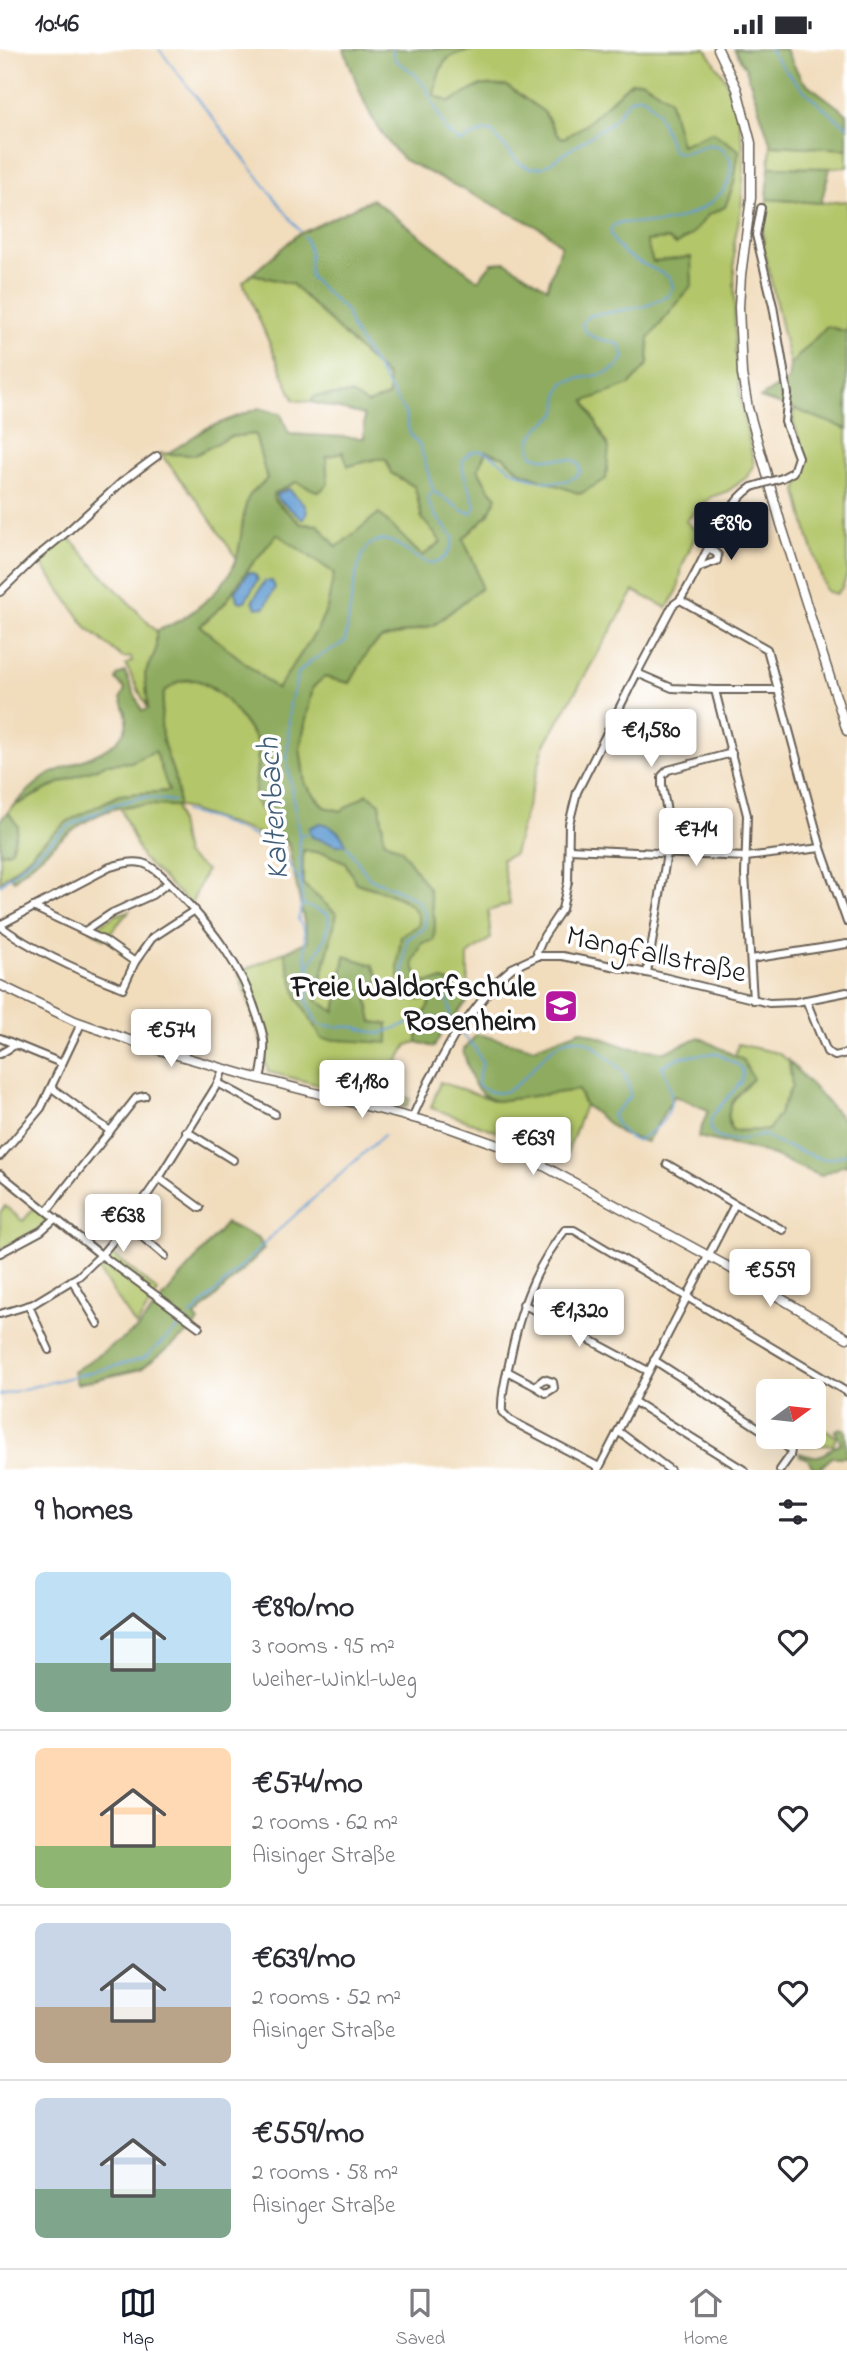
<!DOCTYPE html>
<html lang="en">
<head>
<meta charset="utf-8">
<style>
  :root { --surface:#fff; --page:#f7f7f7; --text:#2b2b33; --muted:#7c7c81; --line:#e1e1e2; --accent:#111827 }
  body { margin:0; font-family:"Indie Flower",sans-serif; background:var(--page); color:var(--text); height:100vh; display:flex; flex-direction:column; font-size:26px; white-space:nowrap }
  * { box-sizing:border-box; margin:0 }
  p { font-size:23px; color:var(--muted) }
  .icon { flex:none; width:38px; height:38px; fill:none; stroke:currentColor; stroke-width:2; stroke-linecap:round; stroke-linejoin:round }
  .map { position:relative; height:1421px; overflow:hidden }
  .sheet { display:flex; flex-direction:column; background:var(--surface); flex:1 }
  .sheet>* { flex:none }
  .needle { width:46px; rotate:75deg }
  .tools { position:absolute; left:756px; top:1330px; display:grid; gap:14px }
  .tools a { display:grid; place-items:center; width:70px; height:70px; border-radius:10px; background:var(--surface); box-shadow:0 7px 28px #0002; font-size:35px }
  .price { position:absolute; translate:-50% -60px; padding:0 16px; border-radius:7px; background:#fff; color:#222; font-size:23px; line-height:46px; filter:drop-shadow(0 2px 4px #0008) }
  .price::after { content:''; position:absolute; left:50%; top:42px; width:21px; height:16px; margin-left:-10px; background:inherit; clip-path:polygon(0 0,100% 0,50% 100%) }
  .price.active { background:var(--accent); color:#fff }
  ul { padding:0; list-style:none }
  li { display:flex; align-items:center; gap:21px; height:175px; padding:0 35px }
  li+li { border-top:2px solid var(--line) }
  li span { display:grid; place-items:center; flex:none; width:196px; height:140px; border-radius:10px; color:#555 }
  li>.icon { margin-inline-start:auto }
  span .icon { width:84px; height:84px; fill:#fffc; stroke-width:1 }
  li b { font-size:30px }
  h2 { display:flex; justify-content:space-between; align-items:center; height:84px; padding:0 35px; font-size:30px }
  .status { display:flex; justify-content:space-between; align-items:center; height:49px; padding:0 35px; background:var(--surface); direction:ltr }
  .status svg { height:19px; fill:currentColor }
  .dock { display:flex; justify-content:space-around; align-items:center; height:98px; border-top:2px solid var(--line); background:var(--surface); font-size:19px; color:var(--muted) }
  .dock a { display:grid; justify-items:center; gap:4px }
  .dock .active { color:var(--accent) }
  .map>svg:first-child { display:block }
</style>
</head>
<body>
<div class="status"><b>10:46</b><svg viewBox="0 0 49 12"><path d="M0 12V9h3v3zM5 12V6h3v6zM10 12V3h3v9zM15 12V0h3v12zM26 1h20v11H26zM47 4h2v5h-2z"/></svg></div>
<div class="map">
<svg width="847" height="1421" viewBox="0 0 847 1421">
  <rect width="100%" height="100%" fill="#fff"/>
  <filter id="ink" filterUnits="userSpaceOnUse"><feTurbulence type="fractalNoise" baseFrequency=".0143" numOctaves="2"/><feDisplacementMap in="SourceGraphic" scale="14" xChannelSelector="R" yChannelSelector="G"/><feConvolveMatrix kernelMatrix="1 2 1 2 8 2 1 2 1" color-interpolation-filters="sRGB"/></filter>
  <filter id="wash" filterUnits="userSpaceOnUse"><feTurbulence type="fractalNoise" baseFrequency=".00686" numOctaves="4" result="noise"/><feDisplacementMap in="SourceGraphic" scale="28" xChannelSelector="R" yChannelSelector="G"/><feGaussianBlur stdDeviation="1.57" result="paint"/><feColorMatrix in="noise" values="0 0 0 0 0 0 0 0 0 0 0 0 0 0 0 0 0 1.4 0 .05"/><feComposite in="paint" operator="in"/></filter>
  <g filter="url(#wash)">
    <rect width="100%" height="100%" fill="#f1dcbc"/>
    <g fill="#b3c66a" stroke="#687143" stroke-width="2">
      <path d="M479 0H706L726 31 739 72 743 95 744 121 741 161 734 194 735 302 742 358 754 415 747 428 728 442 711 448 686 472 697 483 682 518 678 541 667 559 634 542 544 697 514 805 502 810 510 855 488 862 491 889 468 906V940L443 931 420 935 413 914 422 893 434 891 401 801 384 791 380 754 367 745 341 762 324 758 305 735 300 699 313 638 323 628 350 634 368 601 381 590 434 576 481 539 476 518 463 490 488 466 487 437 478 420 486 402 504 408 521 423 550 433 609 399 585 352 648 315 649 289 692 236 652 213 646 191 668 190 676 196 692 185 708 166 725 158 734 134 739 101 681 96 669 49 631 33 585 76 564 89 558 87 544 63 481 36 450 53 433 46C442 11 442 6 479 0Z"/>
      <polygon points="771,96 847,100 847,118 830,119 769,118"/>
      <polygon points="767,150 821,154 847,152 847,283 827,278 790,316 764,201 763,180"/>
      <polygon points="252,225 292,235 388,329 390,347 368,355 351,345 315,347 311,353 294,351 243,233"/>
      <polygon points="794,359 847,380 847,526 842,539 836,545 826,542 808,486 797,442 807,413 793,372"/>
      <polygon points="255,385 267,430 249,449 237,510 197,451 160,404 195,406 229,388"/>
      <polygon points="343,402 349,417 376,410 386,410 391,424 415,438 422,469 442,493 422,507 336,498 318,476 301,475 274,450 273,445 296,433 328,435 326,408"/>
      <polygon points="277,485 335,524 327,559 317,581 277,641 200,577 224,555 248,520"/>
      <polygon points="69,488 93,516 156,582 156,601 145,625 148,660 126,616 132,612 131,608 123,609 87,579 40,513 40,510 62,490"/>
      <path d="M197 631 227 650 259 695 254 751 288 795 178 757C179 728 169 718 163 692 159 676 162 659 164 642L180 632Z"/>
      <polygon points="155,701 169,742 119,746 35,800 32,805 0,833 0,804 11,802 18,777 8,763 12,758 57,735 106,715 131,713"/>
      <polygon points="150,755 176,757 185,806 206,821 191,856 142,809 120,758"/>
      <path d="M302 801 327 805 345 813 356 834C373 840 422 850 419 874 417 887 404 902 398 914L431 951 418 979 417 993 407 996 383 1038 410 1050 406 1058 268 1023 258 980 238 924 284 903 298 950 388 993V976L372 973 365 939 376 937 379 928 373 916 345 907 335 963 316 951 331 891 303 835Z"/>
      <polygon points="129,862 105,890 91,881 116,866"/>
      <path d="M738 995 778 1004 789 1012 792 1037 778 1067 768 1081 732 1082C723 1060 736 1033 743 1011L735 1007Z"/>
      <polygon points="440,1033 496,1052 578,1041 585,1056 565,1110 521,1091 431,1059"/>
      <polygon points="5,1157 23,1172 34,1159 48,1172 35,1182 0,1201 0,1163"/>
      <polygon points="111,1203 158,1243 136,1277 97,1219"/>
      <polygon points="818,1374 836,1388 833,1396 802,1397 808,1388 814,1388 814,1380"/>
    </g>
    <g fill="#8eab5e" stroke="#55643d" stroke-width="2" fill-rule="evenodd">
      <path d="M344 0H479C442 6 442 11 434 46L450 53 481 36 507 37 544 63 558 87 564 89 585 76 631 33 642 32 669 49 681 96 712 83 739 101 734 134 725 158 708 166 692 185 676 196 668 190 646 192 653 213 691 208 692 236 649 289 648 315 630 336 585 352 609 399 606 430 580 445 521 423 504 408 486 402 478 420 487 437 497 448 488 466 463 490 476 518 481 539 434 576 381 590 368 602 350 634 324 628 313 638 300 699 305 735 324 758 341 762 367 745 380 754 384 791 401 800 429 840 435 872 434 892 422 894 413 914 420 934 443 931 468 940 467 953 447 975 434 998 417 993 418 979 431 951 412 950C392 929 398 913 401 887L419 876C419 847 379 842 356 834L345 813 327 805 303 801V835L337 865 316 951 335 963 345 907 373 916 379 928 376 937 365 940 372 973 388 975V994L322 990 298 950 284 903 308 892 288 795 254 751 259 695C244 673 211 618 178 633 173 636 169 640 164 643 162 659 159 676 163 692 169 718 179 728 178 757 159 757 141 754 123 758 83 764 44 805 14 831L10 826 32 805 35 800 68 772 119 746 169 742 155 702 131 713 106 715 57 735 12 758C22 748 33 736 45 728 68 713 126 704 127 671 127 664 123 656 121 649L125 640 116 631 117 627 125 623 142 662 148 660 145 625 156 601V582C187 572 228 539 237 508 242 491 242 463 248 449 252 442 262 435 267 430L255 385 229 388 195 406 167 405 207 379 259 359 281 365 289 385 364 389V366L311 353 315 347 351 345 368 355 389 347 388 329 292 235 252 225 297 186 372 150 478 231 492 214 506 213 547 239 561 196 544 181 404 111C370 78 360 43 344 0ZM343 403 348 417 376 410H386L391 424 415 438 422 469 441 493 422 507 379 464 337 498 318 476 301 475 274 451 273 445 296 433 319 443 328 435 326 408ZM277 485 334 524 327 559 317 581 277 640 200 577 224 555 248 520Z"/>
      <polygon points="734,0 785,0 802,31 847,65 847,100 771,96 746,20"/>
      <polygon points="769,118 830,119 821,154 767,150"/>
      <polygon points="827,277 847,283 847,380 794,360 760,349 788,331 790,316"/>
      <polygon points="8,763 18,777 11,802 0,804 0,771"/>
      <path d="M581 981 626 998 665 1003 699 988 743 1011 753 1030C737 1046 721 1058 732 1082L768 1081 778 1067 792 1037 789 1012 847 1075V1117L844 1116 820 1127 764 1103 698 1088 708 1061 674 1047 647 1093 623 1086 585 1056 578 1041 496 1052C471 1044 470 1024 463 1001L477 985 533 999Z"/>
      <polygon points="226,1174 259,1190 264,1200 195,1268 199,1273 191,1282 141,1320 77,1335 73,1323 137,1280"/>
      <path d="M840 1379 845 1381 847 1408H832L819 1420 813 1419 808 1410 800 1407 799 1404C804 1405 807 1407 812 1407 823 1409 831 1398 841 1394L835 1382Z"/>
    </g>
    <g fill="#659ed4" stroke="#405d78" stroke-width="2">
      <polygon points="289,440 305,456 307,464 303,471 277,449 276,446"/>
      <polygon points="249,523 255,525 258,531 245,552 241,553 237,551 235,543"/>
      <polygon points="265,532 272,532 275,538 265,558 256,559 253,551"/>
      <path d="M320 774C332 776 343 785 346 796H337L312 788 309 779Z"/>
    </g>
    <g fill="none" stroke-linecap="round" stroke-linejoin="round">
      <g stroke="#659ed4" stroke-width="2">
        <polyline points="159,0 300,182"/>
        <path d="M392 0 395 11 414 24 426 39 447 83 460 93 484 82H491L518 113 530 119 544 118 613 72 629 51 638 47 644 48 657 62 673 102C691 109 703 90 719 98 728 102 731 111 731 121 729 151 688 169 662 174 648 176 634 172 619 174L614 176 610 181C615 210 650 215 670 229L673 237 668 247 646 257 588 267 582 275C588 293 605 289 620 296L624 308C614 331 583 325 564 334L559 344 557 364C543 377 525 383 532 406 544 412 555 409 569 410 579 411 585 421 575 428 566 434 548 434 538 431 529 429 520 425 512 421 500 413 480 391 465 408 456 418 474 445 475 459L471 464 463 462 434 442 427 450 435 466 453 488C453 496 451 502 445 508 426 525 408 499 392 493 386 490 376 491 371 495 354 505 349 573 345 593L311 612 299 623 290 654 287 713 299 786 302 854 298 871 304 880 306 912 310 919 307 952 316 973 322 977 355 978 379 985 416 972 432 969 449 972 457 980"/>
        <path d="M769 0C790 30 817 56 847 77"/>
        <path d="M304 187C315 209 307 210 311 229L346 262 352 280 405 364 410 385 420 397 433 440"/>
        <polyline points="184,763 210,769 278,797 299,832"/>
        <polyline points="300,786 311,784"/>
        <path d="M346 796 369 829 400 842 418 852 426 866 424 880 407 890C405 907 398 936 414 948L440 945 446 948 450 958 449 972"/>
        <polyline points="0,836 69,777 112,756 143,748 173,752"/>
        <path d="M303 855C313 861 321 861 328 865 331 886 318 902 308 918"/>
        <path d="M461 984 475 999 483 1015 479 1024 478 1036C519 1068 537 991 574 990 586 989 599 1001 607 1008 622 1019 629 1029 630 1048L612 1066C618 1079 623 1087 637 1092 643 1087 650 1084 656 1079 678 1060 672 1040 662 1017L679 1008 716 1004 740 1017 743 1022 742 1032 712 1067C702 1101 747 1090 764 1086L777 1094 822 1110H829L847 1105"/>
        <polyline points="191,1267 272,1187 384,1086"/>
        <polyline points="0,1346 143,1310 187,1271"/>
      </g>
    </g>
  </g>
  <g filter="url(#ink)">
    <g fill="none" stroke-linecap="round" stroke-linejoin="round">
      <g stroke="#675f54" stroke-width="10">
        <g id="minor">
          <polyline points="761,159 756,186 773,257 785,327 788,345 785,373 798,408 793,423 782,429"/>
          <polyline points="700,518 717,512 718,506 709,499"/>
          <polyline points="0,543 34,510 67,483 123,432 157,407"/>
          <path d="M680 551C703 518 720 459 752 438"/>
          <polyline points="637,624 673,556 680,551 767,600 821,799 847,873"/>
          <polyline points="715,641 747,766 745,826 753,951"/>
          <polyline points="569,800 746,808 821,799"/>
          <polyline points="33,858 105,892 135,913"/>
          <path d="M0 876 110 818C121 815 131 812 142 814 155 817 170 835 179 845 214 881 242 918 257 966 260 975 263 983 264 992 265 1005 263 1017 260 1030"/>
          <path d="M0 877C37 904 81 923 123 939L135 913 152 889 195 861"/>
          <polyline points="85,882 112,864 152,846 168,834"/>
          <polyline points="538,907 537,903 544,887 562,860 568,833 569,775 577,743 637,624 672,639 715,641 778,641"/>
          <polyline points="751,910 847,895"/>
          <polyline points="647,924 667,804 669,774 662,736 662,727 668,721 732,704"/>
          <polyline points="806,951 827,1003 835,1007 847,1004"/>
          <polyline points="0,989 61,1014"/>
          <polyline points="0,1005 15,996"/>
          <polyline points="218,1034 275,1065"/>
          <polyline points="412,1069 429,1032 453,989 495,934 512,919 538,907 562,907 647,924 769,954 796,953 847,943"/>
          <polyline points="110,1082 136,1049 145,1047"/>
          <polyline points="186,1082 233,1111"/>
          <polyline points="0,1107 41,1059 81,975"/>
          <polyline points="667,1115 735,1155"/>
          <polyline points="0,1125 101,1206 199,1278"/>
          <polyline points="159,1129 200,1159"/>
          <polyline points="47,1162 110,1082 52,1039"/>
          <polyline points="127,1175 165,1207"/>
          <polyline points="0,1204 41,1182 56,1169"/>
          <polyline points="72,1231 98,1275"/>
          <polyline points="523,1255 648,1322"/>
          <polyline points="29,1257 49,1301"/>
          <polyline points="0,1265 33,1255 79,1227 101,1206 127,1175 159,1129 218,1034 223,1020"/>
          <polyline points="654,1311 768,1385"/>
          <polyline points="507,1322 535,1337 544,1330 553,1333 554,1339 546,1344 535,1337"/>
          <polyline points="633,1352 744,1421"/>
          <polyline points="618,1382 670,1421"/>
          <polyline points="773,1388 791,1401 790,1407 780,1421"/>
          <path d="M599 1418 510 1371 502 1363C501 1348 505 1330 509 1315 519 1265 532 1222 565 1181H574L847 1343"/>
          <polyline points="598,1421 735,1155 783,1181"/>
        </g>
      </g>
      <g stroke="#675f54" stroke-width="11">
        <g id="major">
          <polyline points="718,0 737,40 751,94 751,149 741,226 739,258 742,325 748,359 781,475 847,682"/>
          <polyline points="0,936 75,972 149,998 253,1028 444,1077 520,1104 725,1216 847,1289"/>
        </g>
      </g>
      <use href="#minor" stroke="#fff" stroke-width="6"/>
      <use href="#major" stroke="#fff" stroke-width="8"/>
      <g stroke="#675f54" stroke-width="10" stroke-linecap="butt">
        <polyline id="minor-bridge" points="752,438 782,429"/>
      </g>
      <use href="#minor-bridge" stroke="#fff" stroke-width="6"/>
    </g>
  </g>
  <defs>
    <g id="school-square" transform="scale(1.75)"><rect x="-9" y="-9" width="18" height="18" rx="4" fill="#b5179e" stroke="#fff"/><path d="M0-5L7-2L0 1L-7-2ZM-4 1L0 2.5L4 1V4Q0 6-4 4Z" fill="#fff"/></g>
  </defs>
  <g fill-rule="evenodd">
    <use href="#school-square" x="561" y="957"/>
  </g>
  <g text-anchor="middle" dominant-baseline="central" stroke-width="7" stroke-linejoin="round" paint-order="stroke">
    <g font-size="30" fill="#1c1c1c" stroke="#fff">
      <text transform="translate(656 907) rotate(12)">Mangfallstraße</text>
    </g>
    <g font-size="30" font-weight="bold" fill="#1c1c1c" stroke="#fff" text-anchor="end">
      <text x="536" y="940">Freie Waldorfschule<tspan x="536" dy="34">Rosenheim</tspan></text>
    </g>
    <g font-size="32" font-style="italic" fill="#405d78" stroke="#fff">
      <text transform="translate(275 760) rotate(-94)">Kaltenbach</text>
    </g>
  </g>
</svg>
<div class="tools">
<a><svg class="needle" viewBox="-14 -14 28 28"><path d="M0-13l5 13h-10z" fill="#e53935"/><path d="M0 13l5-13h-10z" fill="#7c7c81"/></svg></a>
</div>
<b class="price active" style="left:731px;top:513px">€890</b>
<b class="price" style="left:651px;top:720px">€1,580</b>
<b class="price" style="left:696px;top:819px">€714</b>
<b class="price" style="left:171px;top:1020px">€574</b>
<b class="price" style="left:362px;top:1071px">€1,180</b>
<b class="price" style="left:533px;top:1128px">€639</b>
<b class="price" style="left:123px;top:1205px">€638</b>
<b class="price" style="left:770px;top:1260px">€559</b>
<b class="price" style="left:579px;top:1300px">€1,320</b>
</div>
<section class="sheet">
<h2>9 homes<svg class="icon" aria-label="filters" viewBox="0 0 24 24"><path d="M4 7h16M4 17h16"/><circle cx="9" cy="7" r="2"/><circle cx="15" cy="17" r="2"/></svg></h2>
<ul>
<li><span style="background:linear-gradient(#bfe0f5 65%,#7fa58c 0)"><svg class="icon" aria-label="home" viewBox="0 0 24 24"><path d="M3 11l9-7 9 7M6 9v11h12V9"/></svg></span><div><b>€890/mo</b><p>3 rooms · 95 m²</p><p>Weiher-Winkl-Weg</p></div><svg class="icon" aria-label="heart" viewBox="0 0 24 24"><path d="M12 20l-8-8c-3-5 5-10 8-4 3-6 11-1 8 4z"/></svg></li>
<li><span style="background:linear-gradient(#ffd9b3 70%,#8fb573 0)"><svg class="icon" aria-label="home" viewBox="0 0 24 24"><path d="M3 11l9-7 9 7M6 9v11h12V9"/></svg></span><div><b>€574/mo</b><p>2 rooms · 62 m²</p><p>Aisinger Straße</p></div><svg class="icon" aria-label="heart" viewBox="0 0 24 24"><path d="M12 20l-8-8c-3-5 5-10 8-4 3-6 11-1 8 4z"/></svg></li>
<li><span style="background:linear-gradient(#c9d6e8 60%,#b9a48a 0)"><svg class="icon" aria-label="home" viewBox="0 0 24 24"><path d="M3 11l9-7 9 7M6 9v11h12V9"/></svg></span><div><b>€639/mo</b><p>2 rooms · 52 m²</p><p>Aisinger Straße</p></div><svg class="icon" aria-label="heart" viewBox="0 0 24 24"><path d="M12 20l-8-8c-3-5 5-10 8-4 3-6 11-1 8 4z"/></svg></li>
<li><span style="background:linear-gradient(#c9d6e8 65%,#7fa58c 0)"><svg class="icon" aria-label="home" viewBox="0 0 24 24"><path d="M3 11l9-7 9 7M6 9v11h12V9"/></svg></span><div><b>€559/mo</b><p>2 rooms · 58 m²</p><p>Aisinger Straße</p></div><svg class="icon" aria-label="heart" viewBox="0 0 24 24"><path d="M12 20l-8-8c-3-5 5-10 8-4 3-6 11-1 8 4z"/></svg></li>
</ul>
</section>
<nav class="dock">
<a class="active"><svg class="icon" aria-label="map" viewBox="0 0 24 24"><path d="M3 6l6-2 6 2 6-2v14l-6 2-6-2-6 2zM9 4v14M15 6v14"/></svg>Map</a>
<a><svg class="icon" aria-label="saved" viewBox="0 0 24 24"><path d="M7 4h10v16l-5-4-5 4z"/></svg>Saved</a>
<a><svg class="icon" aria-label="home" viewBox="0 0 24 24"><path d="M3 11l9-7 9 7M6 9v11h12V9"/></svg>Home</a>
</nav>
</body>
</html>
